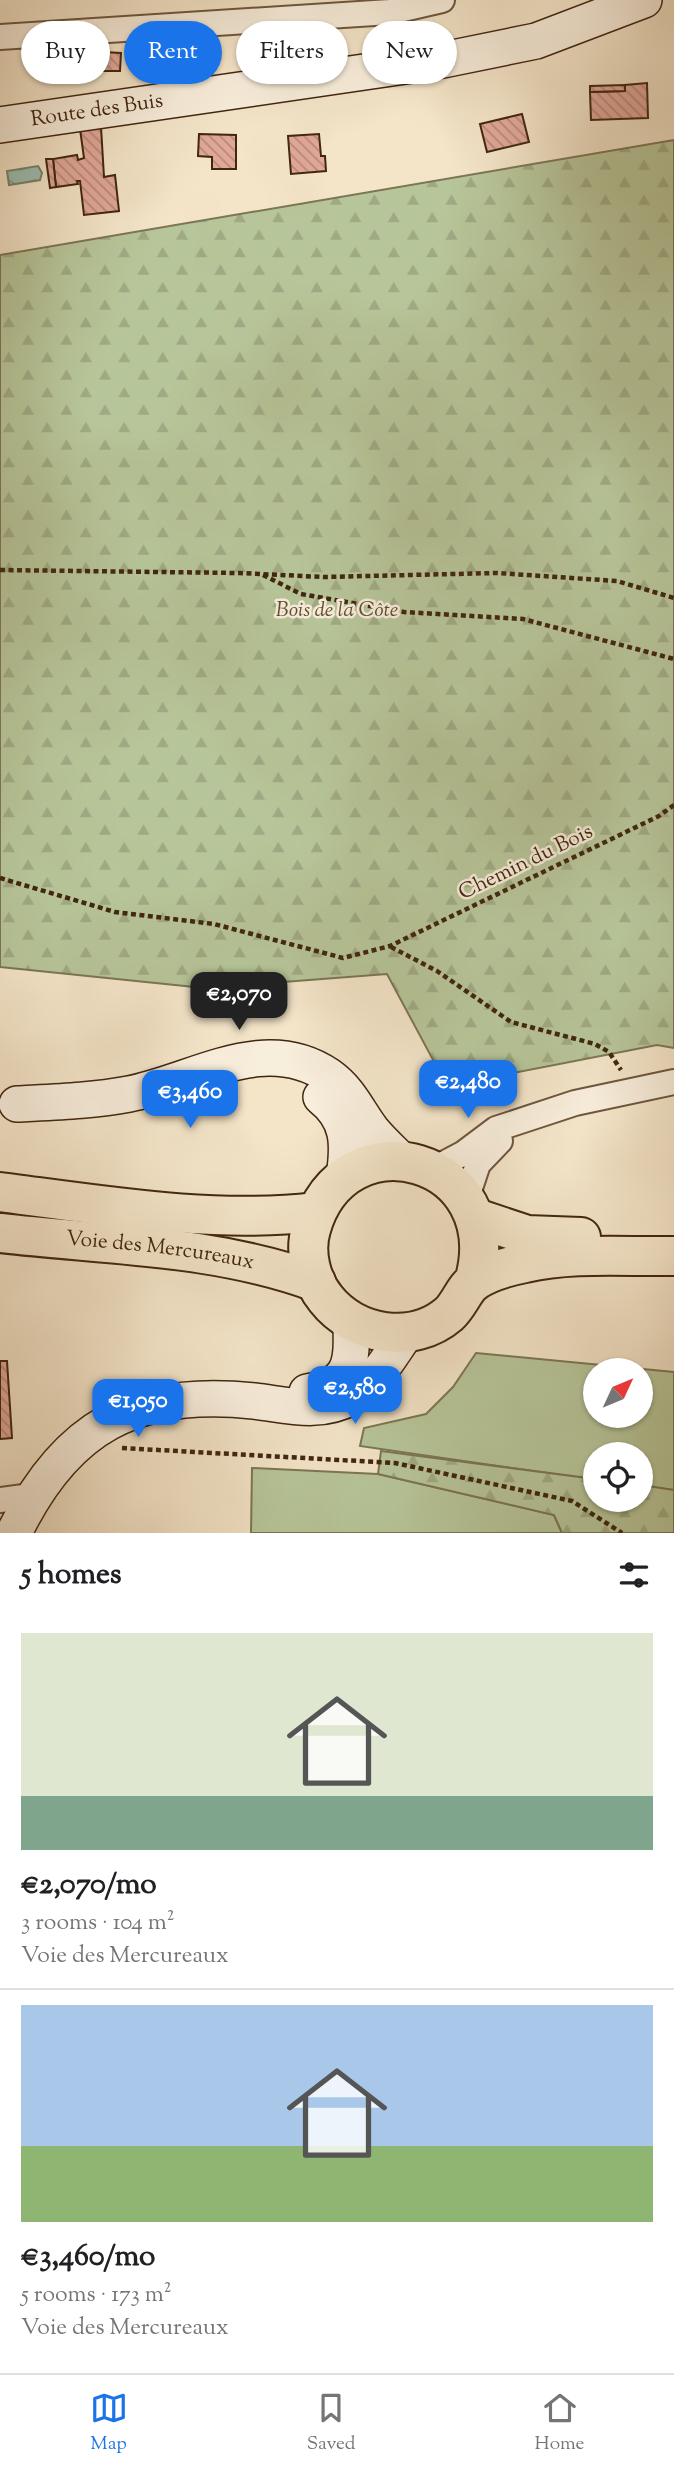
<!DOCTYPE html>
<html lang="en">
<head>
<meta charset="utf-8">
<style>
  :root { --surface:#fff; --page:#f6f6f6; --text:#202124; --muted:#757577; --line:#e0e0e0; --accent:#1a73e8 }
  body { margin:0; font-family:"Sorts Mill Goudy",serif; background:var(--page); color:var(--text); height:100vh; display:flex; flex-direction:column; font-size:26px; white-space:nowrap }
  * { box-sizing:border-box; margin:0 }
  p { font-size:23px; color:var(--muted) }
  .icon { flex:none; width:38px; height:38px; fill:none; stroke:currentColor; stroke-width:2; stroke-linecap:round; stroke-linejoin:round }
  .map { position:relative; height:1533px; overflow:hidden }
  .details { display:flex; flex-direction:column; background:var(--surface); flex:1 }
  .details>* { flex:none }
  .hud { position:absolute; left:21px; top:21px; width:634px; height:63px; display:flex; gap:14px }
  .needle { width:46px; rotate:46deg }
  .tools { position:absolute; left:583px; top:1358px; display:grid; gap:14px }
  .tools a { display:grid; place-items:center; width:70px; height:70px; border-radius:50%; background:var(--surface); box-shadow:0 2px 5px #0004; font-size:35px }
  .price { position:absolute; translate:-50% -60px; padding:0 16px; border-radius:14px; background:var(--accent); color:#fff; font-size:23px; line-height:46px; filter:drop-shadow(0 2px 4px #0008) }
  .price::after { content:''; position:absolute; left:50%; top:42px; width:21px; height:16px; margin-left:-10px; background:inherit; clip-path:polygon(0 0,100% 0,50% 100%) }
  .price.selected { background:#222; color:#fff }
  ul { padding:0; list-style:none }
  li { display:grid; align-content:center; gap:14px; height:371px; padding:0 21px }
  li+li { border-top:2px solid var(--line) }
  li span { display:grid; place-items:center; height:217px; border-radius:0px; color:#555 }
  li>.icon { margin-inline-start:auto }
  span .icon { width:126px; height:126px; fill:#fffc; stroke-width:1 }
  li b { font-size:30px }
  h2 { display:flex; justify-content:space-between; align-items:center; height:84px; padding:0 21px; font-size:30px }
  .tag { padding:0 24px; border-radius:32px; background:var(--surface); box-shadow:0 2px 5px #0004; font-size:24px; line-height:63px }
  .tag.selected { background:var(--accent); color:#fff }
  .menu { display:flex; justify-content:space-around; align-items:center; height:98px; border-top:2px solid var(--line); background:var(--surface); font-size:19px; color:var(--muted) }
  .menu a { display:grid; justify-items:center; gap:4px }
  .menu .selected { color:var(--accent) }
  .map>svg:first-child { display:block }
</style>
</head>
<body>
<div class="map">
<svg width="674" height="1533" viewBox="0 0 674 1533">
  <defs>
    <pattern id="forest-firs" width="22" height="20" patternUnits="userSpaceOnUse" patternTransform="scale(1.75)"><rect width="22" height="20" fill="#b7c69a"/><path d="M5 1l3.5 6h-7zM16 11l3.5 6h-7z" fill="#9faa84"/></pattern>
    <pattern id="water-waves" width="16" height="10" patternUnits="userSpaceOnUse" patternTransform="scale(1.75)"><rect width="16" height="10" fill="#9cbfb2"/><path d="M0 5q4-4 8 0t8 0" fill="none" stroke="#819b8f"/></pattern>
    <pattern id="building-back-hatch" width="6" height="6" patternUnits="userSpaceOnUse" patternTransform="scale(1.75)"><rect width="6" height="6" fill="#e1a899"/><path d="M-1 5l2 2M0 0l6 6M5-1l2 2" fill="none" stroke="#b8897b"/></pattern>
  </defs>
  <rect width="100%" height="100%" fill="#f4e5c9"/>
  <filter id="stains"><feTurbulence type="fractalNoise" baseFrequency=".00286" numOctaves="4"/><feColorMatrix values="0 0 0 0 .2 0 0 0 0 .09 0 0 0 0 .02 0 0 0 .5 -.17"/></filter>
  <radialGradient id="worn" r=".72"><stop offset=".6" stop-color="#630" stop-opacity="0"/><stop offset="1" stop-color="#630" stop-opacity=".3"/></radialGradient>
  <g fill="#b7c69a" stroke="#7c7655" stroke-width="2" fill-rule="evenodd">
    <path d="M476 1353 674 1372V1490L641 1486 640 1454H595V1480L360 1446 364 1428 426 1414 453 1387ZM595 1370H640V1416H595Z"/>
    <polygon points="252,1468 378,1474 554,1515 562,1533 251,1533"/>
  </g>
  <g fill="url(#forest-firs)" stroke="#7c7655" stroke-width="2">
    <polygon points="674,140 674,1048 657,1045 447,1086 387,974 204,988 0,967 0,255"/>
    <polygon points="381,1451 595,1479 595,1500 640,1500 641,1485 674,1490 674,1533 562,1533 554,1515 378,1474"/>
  </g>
  <polygon fill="url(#water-waves)" stroke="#788271" stroke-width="2" points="38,166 42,173 40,180 9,185 7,171"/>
  <g fill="url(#building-back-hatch)" stroke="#412610" stroke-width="2">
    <polygon points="103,52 121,53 120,71 102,71"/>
    <polygon points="647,83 648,118 591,120 590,92 625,91 625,85"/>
    <polygon points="625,85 625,91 590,92 590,86"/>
    <polygon points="522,114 529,142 487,152 480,124"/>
    <polygon points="101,127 104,177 115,175 119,211 84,215 80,181 77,181 78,184 56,187 53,159 77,155 78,160 84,158 80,129"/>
    <polygon points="199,134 236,135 236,169 212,169 212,157 198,156"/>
    <polygon points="319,134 321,156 325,156 326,171 291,174 288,136"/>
    <polygon points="46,159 53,159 56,187 50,188"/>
    <polygon points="0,1361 7,1361 12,1438 0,1439"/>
  </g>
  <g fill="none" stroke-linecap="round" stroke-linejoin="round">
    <g stroke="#6e563e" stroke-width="28">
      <g id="street">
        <polyline points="0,37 390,12 442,0"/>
        <polyline points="432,1170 464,1153 496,1129 575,1103 674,1082"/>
        <polyline points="466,1200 478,1164 500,1141"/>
        <polyline points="0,1500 31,1496"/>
      </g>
    </g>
    <g stroke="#412610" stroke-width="38">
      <g id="secondary">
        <path id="s1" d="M0 125 433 62 536 41 644 0"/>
        <path d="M321 1097C349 1119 349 1144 344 1177"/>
        <path d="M17 1104C55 1102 92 1101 129 1094 195 1081 265 1032 329 1076 350 1091 357 1110 372 1130 381 1141 392 1151 402 1161"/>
        <path d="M307 1392C353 1384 352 1362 351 1322"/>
        <path d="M14 1533C65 1427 135 1388 254 1401 288 1405 319 1415 352 1397 376 1383 391 1354 407 1332"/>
      </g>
    </g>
    <g stroke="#412610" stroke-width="42">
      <g id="primary">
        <polyline points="476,1218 527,1235 581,1237"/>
        <path d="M474 1282C510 1157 344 1112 311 1229 304 1252 311 1281 326 1299 355 1336 413 1345 449 1314 459 1305 465 1287 475 1281 488 1272 510 1266 525 1263 572 1252 626 1257 674 1256"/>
      </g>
    </g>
    <g stroke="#412610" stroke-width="42">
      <g id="highway">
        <path d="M0 1192C103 1205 211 1224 315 1212"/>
        <path id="s2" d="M0 1233C105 1245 216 1245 316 1282"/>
      </g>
    </g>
    <g stroke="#412610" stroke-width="4.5" stroke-dasharray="5 3.5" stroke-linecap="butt">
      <polyline points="0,570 239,573 324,577 497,573 617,581 674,598"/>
      <polyline points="263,575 301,594 404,612 523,619 674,659"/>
      <polyline points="0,878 115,912 214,924 343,958 390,946 659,816 674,805"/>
      <polyline points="391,947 437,971 511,1022 595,1044 609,1052 621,1070"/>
      <polyline points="122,1448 395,1463 572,1501 622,1533"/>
    </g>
    <use href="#street" stroke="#f8eedc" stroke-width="24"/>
    <use href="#secondary" stroke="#f8eedc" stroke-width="35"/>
    <use href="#primary" stroke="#f4e5c9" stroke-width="38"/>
    <use href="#highway" stroke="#f4e5c9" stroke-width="38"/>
  </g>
  <g text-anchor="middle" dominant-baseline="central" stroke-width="5" stroke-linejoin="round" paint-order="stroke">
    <g font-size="21" fill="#412610" stroke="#f8eedc">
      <text stroke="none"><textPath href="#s1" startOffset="98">Route des Buis</textPath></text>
      <text transform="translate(526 863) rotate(-26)">Chemin du Bois</text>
      <text stroke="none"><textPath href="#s2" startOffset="161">Voie des Mercureaux</textPath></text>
    </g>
    <g font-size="21" font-style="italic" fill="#5e4e32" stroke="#f8eedc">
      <text x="337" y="611">Bois de la Côte</text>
    </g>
  </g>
  <rect width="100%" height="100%" filter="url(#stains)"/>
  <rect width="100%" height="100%" fill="url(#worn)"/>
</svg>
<div class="tools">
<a><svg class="needle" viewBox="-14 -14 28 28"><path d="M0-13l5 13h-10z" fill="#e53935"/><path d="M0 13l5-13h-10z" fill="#757577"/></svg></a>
<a><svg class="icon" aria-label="locate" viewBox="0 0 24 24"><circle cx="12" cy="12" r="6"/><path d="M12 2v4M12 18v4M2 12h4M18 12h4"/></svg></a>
</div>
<b class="price selected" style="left:239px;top:1032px">€2,070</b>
<b class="price" style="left:468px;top:1120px">€2,480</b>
<b class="price" style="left:190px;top:1130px">€3,460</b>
<b class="price" style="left:355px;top:1426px">€2,580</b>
<b class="price" style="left:138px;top:1439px">€1,050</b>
<div class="hud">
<a class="tag">Buy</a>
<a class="tag selected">Rent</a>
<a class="tag">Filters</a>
<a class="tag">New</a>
</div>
</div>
<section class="details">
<h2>5 homes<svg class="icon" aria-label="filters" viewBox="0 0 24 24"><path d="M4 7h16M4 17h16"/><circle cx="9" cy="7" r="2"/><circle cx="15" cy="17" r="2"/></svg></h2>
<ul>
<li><span style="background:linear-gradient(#dfe7d0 75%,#7fa58c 0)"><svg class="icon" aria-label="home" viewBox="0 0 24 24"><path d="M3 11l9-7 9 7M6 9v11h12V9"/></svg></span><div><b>€2,070/mo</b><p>3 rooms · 104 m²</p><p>Voie des Mercureaux</p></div></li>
<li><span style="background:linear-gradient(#a9c7e8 65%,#8fb573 0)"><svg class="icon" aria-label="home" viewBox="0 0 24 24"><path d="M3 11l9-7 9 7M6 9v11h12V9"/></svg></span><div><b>€3,460/mo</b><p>5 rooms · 173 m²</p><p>Voie des Mercureaux</p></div></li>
</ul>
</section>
<nav class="menu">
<a class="selected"><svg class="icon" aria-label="map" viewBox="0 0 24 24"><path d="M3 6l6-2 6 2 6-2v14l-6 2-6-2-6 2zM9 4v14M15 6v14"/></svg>Map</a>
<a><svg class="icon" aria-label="saved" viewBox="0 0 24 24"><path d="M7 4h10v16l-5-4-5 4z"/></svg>Saved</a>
<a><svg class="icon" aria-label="home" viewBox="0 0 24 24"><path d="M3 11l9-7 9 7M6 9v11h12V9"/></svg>Home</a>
</nav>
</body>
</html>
